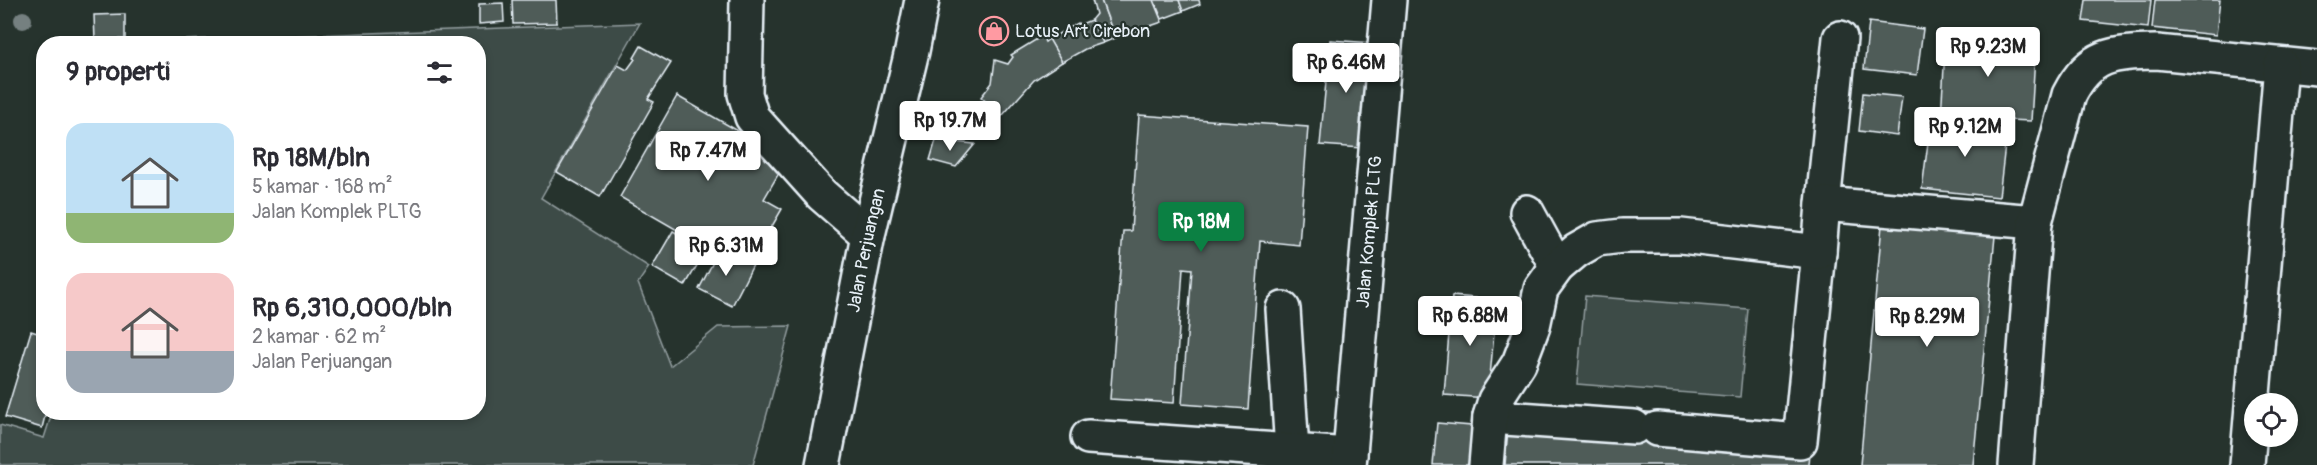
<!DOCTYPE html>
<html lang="id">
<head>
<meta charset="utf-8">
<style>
  :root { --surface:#fff; --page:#f7f7f7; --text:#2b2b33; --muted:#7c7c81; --accent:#0b8043 }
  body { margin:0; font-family:Pangolin,sans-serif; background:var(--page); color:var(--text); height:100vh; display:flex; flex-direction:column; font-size:22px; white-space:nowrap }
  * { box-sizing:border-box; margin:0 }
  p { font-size:20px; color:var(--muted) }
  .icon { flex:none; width:33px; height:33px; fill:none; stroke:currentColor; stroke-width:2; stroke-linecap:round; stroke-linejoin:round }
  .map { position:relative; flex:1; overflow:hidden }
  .details { position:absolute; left:36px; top:36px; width:450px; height:384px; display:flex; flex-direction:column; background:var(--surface); border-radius:24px; box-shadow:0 3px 9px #0003 }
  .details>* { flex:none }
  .tools { position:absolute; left:2244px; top:393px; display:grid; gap:12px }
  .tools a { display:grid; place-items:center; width:54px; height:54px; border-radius:50%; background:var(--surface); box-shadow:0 3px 9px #0003; font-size:30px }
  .price { position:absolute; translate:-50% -51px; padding:0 14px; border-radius:6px; background:#fff; color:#222; font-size:20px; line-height:39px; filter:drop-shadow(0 2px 3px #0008) }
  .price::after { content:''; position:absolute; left:50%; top:36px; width:18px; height:14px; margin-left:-9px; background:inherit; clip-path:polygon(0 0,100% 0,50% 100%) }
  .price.selected { background:var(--accent); color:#fff }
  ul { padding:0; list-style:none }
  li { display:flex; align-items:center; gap:18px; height:150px; padding:0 30px }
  li span { display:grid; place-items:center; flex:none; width:168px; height:120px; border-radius:18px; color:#555 }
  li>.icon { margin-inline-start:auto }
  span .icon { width:72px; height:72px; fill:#fffc; stroke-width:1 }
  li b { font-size:26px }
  h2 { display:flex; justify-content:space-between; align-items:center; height:72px; padding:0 30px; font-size:26px }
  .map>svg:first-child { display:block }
</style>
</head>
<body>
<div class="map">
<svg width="2317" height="465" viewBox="0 0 2317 465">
  <rect width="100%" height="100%" fill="#26332d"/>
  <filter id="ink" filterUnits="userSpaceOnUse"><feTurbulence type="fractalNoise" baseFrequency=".0167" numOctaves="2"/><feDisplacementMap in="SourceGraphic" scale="12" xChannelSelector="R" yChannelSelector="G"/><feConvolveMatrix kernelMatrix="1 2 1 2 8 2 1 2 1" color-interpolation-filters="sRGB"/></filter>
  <g filter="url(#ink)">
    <g fill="#3e4b47" stroke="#939ea0" stroke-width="1.5">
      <polygon points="640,23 541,198 649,267 638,283 670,366 718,327 791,326 753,465 0,465 0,425 44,438 52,413 478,412 478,44 97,43"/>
      <polygon points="1585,296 1748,309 1740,397 1577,384"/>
    </g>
    <g fill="#505c59" stroke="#e8f1f8" stroke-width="1.5">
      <polygon points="512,0 556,0 557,23 513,24"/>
      <polygon points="1092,0 1101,0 1115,38 1103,43 1091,20 1096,14"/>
      <polygon points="1101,0 1153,0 1162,22 1115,38"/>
      <polygon points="1154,0 1179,0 1183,11 1162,19"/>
      <polygon points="1179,0 1199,0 1200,4 1183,11"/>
      <polygon points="2086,0 2151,0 2148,28 2083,21"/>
      <polygon points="2155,0 2220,0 2216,35 2152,28"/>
      <polygon points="503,3 504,22 479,24 479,4"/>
      <polygon points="125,14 125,39 95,40 94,15"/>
      <polygon points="1091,20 1103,43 1085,49 1062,62 1049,39 1078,23 1079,25"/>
      <polygon points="1869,22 1923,29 1917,75 1864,69"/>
      <polygon points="1946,34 2036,39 2031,121 1941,117"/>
      <polygon points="1042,36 1045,42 1049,39 1062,62 1034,80 1002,116 981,97 992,83 995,60 1008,64 1013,57 1011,55"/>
      <polygon points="1330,40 1372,43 1362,148 1320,145"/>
      <polygon points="641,46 671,63 648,99 654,102 600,197 557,172 618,65 627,70 635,59 634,58"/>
      <polygon points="1863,93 1902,97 1897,136 1859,131"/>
      <polygon points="677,96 787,159 764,199 782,209 749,266 731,255 729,260 620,197"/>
      <polygon points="1139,115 1308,127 1299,245 1260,241 1248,409 1182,404 1192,269 1183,268 1174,403 1110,399 1123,231 1131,231"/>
      <polygon points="1931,119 2007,128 1999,197 1922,189"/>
      <polygon points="936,140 975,144 956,167 930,160"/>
      <polygon points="1882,225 1995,236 1973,465 1860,465"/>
      <polygon points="673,231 706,250 685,286 652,267"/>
      <polygon points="721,247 753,265 732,306 699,289"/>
      <polygon points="1452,296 1497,300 1488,398 1444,395"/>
      <polygon points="31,331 44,335 44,412 46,412 42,428 5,417"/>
      <polygon points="1636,411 1658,413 1810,452 1809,465 1505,465 1508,428"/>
      <polygon points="1437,423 1483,427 1480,465 1433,465"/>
    </g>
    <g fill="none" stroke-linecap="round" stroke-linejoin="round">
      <g stroke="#e8f1f8" stroke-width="38">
        <g id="minor">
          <polyline points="747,0 745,94 752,117 822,195 868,235"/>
          <polyline points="1823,204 1840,38"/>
          <polyline points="1527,212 1557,267"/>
          <polyline points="1283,309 1292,451"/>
          <polyline points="1490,417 1634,427"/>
          <polyline points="1657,429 1800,441 1819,252"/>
          <polyline points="1088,437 1350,455"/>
          <path id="s1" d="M823 465 868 235 912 51 922 0"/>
          <path id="s2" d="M1349 465 1389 0"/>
          <polyline points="1486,465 1490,417 1495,400 1519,363 1533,326 1541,289 1557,267 1576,251 1597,239 1622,236 1681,236 1819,252 1823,204 2035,222"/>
          <path d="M2016 465 2035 222 2069 95C2090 53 2114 53 2157 52L2317 68"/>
          <polyline points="2247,465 2281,65"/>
        </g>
      </g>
      <use href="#minor" stroke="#26332d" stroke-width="33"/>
    </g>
    <circle fill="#758080" cx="23" cy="20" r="9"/>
  </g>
  <defs>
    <g id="shop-ring" transform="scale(1.5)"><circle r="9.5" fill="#26332d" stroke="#ff9aa2" stroke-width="1.5"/><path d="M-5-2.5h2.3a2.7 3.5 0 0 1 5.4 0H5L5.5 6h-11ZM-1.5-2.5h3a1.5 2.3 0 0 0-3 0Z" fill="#ff9aa2"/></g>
  </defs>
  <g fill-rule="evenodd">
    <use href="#shop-ring" x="994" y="31"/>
  </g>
  <g text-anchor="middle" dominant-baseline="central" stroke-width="4.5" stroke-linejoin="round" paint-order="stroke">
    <g font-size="18" fill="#e8f1f8" stroke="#26332d" text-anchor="start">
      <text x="1015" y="31">Lotus Art Cirebon</text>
    </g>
    <g font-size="18" fill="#e8f1f8" stroke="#26332d">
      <text stroke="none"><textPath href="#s2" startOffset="234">Jalan Komplek PLTG</textPath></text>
      <text stroke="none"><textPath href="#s1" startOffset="219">Jalan Perjuangan</textPath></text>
    </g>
  </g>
</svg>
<div class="tools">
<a><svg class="icon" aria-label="locate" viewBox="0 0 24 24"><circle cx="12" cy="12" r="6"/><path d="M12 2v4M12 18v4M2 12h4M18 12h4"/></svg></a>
</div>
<b class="price" style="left:1988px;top:78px">Rp 9.23M</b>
<b class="price" style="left:1346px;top:94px">Rp 6.46M</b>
<b class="price" style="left:950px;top:152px">Rp 19.7M</b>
<b class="price" style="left:1965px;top:158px">Rp 9.12M</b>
<b class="price" style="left:708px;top:182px">Rp 7.47M</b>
<b class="price selected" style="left:1201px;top:253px">Rp 18M</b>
<b class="price" style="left:726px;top:277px">Rp 6.31M</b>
<b class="price" style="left:1470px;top:347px">Rp 6.88M</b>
<b class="price" style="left:1927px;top:348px">Rp 8.29M</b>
<section class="details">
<h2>9 properti<svg class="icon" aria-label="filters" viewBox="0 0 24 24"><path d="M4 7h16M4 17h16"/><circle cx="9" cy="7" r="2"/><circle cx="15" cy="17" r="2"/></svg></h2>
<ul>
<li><span style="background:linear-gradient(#bfe0f5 75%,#8fb573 0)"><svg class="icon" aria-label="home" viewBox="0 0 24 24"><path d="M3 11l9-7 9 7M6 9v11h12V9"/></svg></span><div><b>Rp 18M/bln</b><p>5 kamar · 168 m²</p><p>Jalan Komplek PLTG</p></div></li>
<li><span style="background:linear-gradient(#f6c9c9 65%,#9aa5b1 0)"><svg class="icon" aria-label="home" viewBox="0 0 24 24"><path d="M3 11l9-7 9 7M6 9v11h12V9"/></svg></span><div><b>Rp 6,310,000/bln</b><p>2 kamar · 62 m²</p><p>Jalan Perjuangan</p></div></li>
</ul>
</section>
</div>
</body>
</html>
